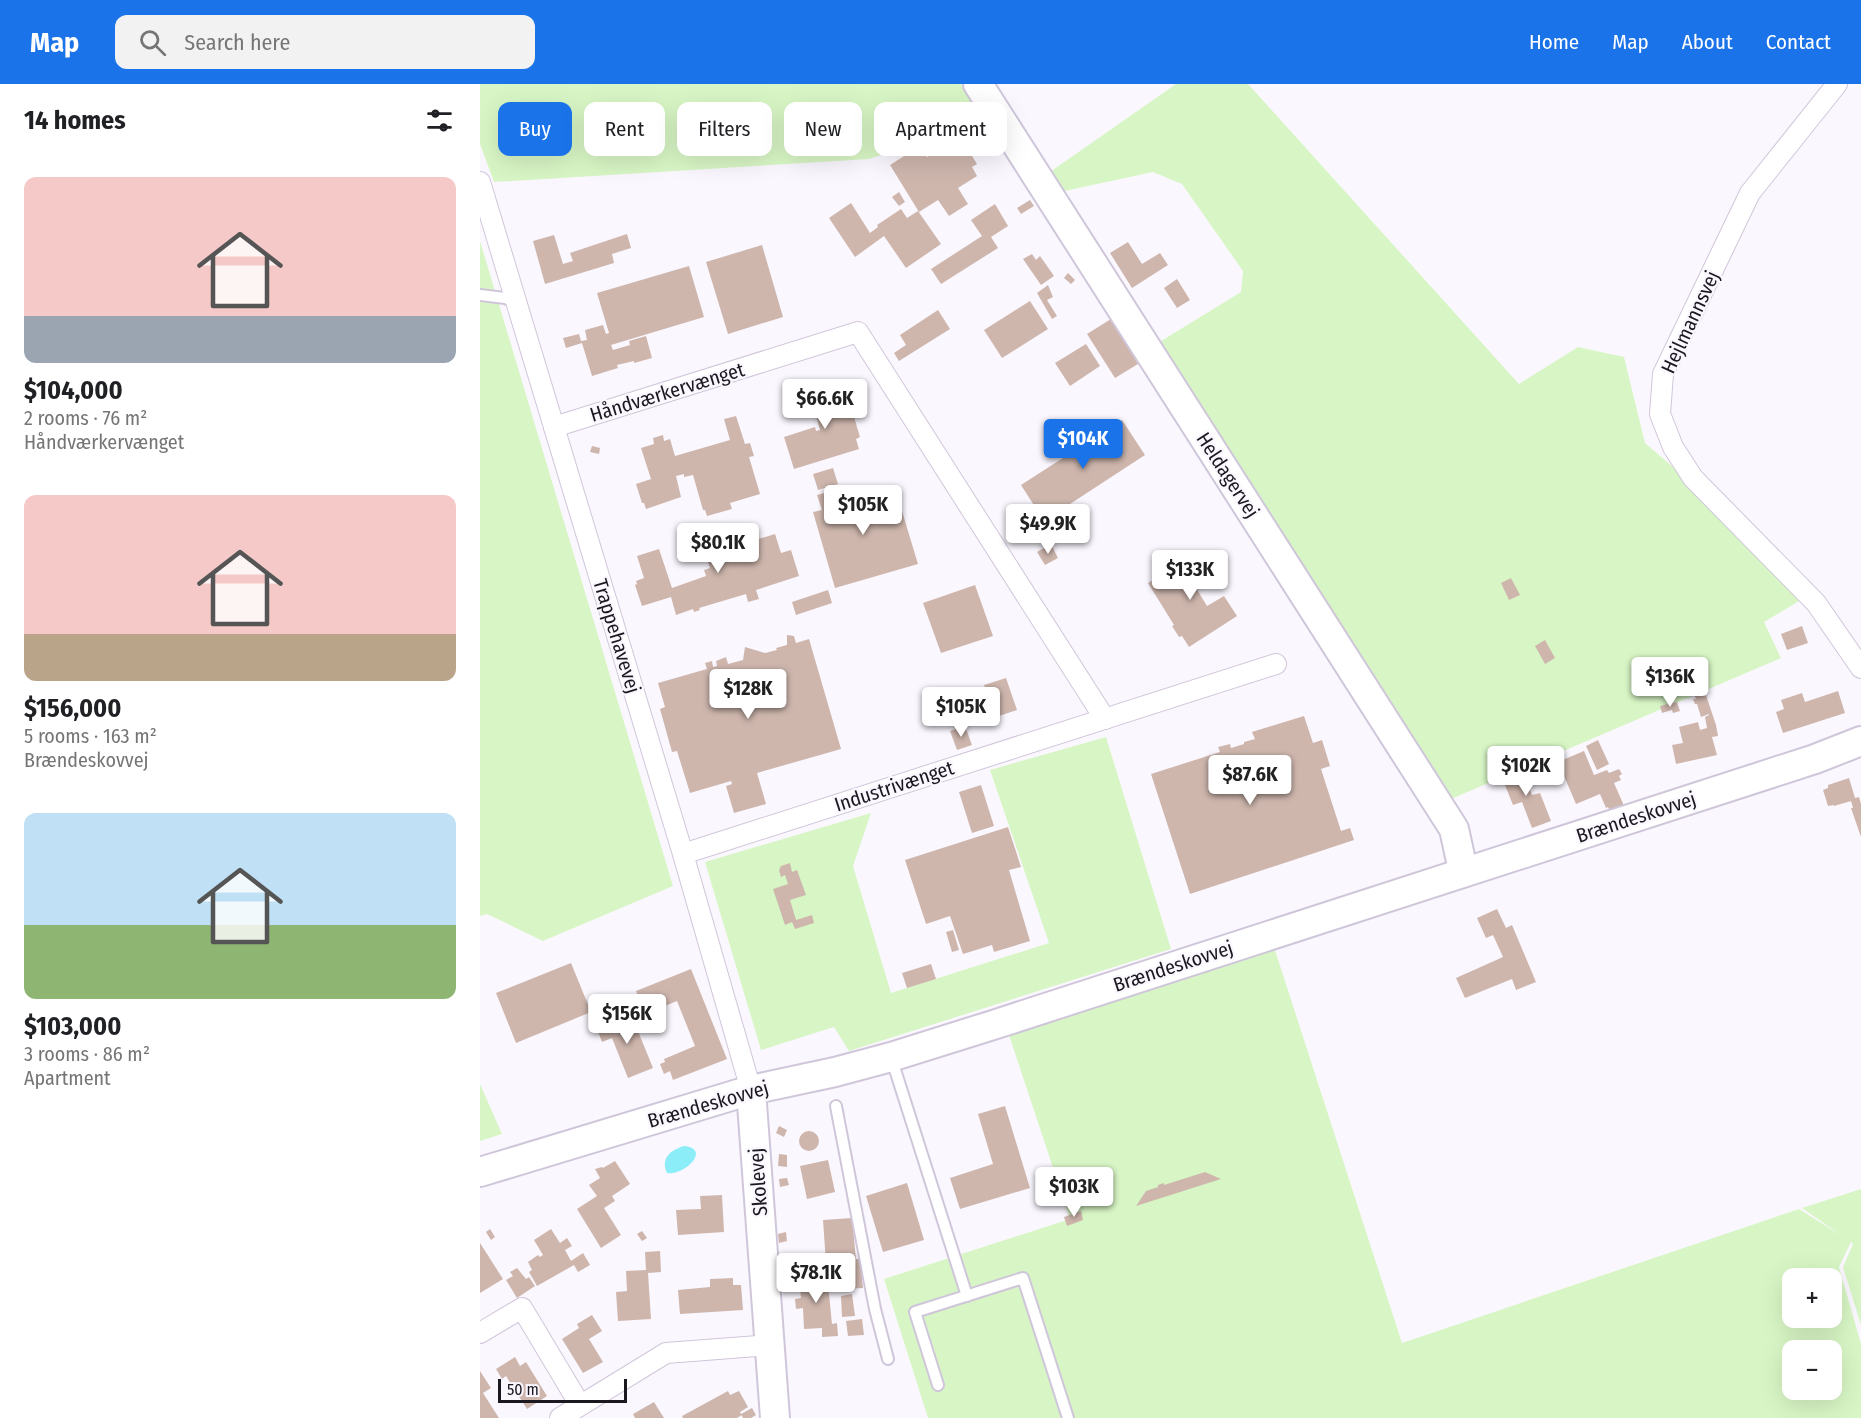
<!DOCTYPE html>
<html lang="en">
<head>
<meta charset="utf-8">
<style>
  :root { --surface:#fff; --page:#f2f2f2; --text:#202124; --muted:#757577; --accent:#1a73e8 }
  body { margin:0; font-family:"Fira Sans Condensed",sans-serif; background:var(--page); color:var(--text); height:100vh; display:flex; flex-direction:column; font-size:22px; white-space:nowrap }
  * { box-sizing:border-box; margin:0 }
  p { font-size:20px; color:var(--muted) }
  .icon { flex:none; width:33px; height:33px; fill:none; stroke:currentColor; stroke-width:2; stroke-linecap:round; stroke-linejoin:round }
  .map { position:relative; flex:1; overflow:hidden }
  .drawer { display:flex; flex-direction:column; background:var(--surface); width:480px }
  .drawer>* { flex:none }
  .banner { position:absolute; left:18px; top:18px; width:570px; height:54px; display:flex; gap:12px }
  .fabs { position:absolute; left:1302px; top:1184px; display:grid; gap:12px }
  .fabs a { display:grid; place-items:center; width:60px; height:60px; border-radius:12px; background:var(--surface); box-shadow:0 6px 24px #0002; font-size:30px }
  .scale { position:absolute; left:18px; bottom:15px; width:129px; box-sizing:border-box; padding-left:6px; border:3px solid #1c181f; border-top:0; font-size:16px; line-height:21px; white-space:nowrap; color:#1c181f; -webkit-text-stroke:4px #fbf7ff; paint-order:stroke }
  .price { position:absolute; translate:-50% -51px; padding:0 14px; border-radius:6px; background:#fff; color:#222; font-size:20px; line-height:39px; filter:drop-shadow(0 2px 3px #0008) }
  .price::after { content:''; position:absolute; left:50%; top:36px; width:18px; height:14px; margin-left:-9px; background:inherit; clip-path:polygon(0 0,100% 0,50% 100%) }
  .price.on { background:var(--accent); color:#fff }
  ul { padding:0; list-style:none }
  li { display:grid; align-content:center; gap:12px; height:318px; padding:0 24px }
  li span { display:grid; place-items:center; height:186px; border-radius:12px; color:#555 }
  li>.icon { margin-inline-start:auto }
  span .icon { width:108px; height:108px; fill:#fffc; stroke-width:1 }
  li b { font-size:26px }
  h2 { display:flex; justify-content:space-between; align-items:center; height:72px; padding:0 24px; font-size:26px }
  .pill { padding:0 21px; border-radius:12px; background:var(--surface); box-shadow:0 6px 24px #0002; font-size:21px; line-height:54px }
  .pill.on { background:var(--accent); color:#fff }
  header { display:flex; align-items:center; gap:36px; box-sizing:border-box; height:84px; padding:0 30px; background:var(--accent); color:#fff }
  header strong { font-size:28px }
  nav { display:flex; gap:33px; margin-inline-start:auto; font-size:21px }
  .search { width:420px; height:54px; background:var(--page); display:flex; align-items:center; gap:15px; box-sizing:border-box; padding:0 21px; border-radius:12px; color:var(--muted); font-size:22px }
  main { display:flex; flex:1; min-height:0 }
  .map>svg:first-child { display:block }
</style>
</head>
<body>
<header>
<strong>Map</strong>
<div class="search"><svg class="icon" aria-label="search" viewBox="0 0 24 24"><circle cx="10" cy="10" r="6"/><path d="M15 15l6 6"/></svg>Search here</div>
<nav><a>Home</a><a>Map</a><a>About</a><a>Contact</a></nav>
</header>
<main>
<section class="drawer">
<h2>14 homes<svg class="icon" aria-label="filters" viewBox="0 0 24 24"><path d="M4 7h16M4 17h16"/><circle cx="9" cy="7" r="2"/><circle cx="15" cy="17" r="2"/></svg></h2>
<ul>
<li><span style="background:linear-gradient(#f6c9c9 75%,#9aa5b1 0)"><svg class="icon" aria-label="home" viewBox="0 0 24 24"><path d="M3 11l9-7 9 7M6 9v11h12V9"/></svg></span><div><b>$104,000</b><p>2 rooms · 76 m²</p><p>Håndværkervænget</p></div></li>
<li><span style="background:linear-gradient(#f6c9c9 75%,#b9a48a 0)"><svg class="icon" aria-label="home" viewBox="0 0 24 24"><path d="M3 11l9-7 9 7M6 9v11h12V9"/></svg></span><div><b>$156,000</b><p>5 rooms · 163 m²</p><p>Brændeskovvej</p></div></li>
<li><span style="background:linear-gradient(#bfe0f5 60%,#8fb573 0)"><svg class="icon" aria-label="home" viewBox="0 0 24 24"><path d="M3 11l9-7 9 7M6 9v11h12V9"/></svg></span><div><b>$103,000</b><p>3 rooms · 86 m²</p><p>Apartment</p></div></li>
</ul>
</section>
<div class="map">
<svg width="1381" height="1334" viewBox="0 0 1381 1334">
  <rect width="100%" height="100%" fill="#fbf7ff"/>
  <g fill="#d8f6c5" fill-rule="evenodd">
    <polygon points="0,0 481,0 506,36 389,75 14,98 0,60"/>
    <polygon points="696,0 768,0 1039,300 1098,263 1144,273 1165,359 1193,383 1326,513 1284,538 1301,574 971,715 673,262 761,208 763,187 702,100 673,88 580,108 567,90"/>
    <polygon points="0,157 193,802 63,857 7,830 0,832"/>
    <polygon points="626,653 691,865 369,967 354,943 281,966 225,778 391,729 373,782 411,909 569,859 510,686"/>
    <path d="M794 863 922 1259 1319 1125 1362 1152 1322 1124 1381 1105V1241L1363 1183 1373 1160 1371 1158 1359 1183 1381 1260V1334H448L404 1195 590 1135 528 948ZM1312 1194H1352V1233H1312ZM1312 1266H1352V1305H1312Z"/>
    <polygon points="0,1000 22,1050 0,1057"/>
  </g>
  <path fill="#8aedf7" d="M204 1062C232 1065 204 1092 187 1089 180 1074 191 1066 204 1062Z"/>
  <g fill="#ceb6ad">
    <polygon points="506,46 515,59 510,62 501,49"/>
    <polygon points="474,56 481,65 486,62 497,80 492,83 497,92 478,104 488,120 469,132 458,116 439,128 410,81 440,62 447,73"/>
    <polygon points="419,108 425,118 419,122 412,113"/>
    <polygon points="550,116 554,122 541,130 537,124"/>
    <polygon points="371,119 390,149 398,143 397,141 421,125 427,134 438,127 461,160 426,184 404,152 375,173 349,134"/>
    <polygon points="515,120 528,142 511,153 518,164 461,200 451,185 502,152 491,136"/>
    <polygon points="147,150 151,164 132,170 134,179 65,200 53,157 74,151 83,180 93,177 90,169"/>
    <polygon points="648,158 662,180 680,169 688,181 652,204 630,169"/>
    <polygon points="282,161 303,233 248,250 226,178"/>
    <polygon points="552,170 556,176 560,172 574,192 561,201 543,175"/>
    <polygon points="209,182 224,233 131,261 133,266 150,261 149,257 166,252 172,274 154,279 154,277 137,281 138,284 112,292 102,259 86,264 83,254 99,250 101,257 107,256 105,246 123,241 126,250 129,249 117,209"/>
    <polygon points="588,189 595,196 591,200 584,194"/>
    <polygon points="697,195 710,216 697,224 684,204"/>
    <polygon points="568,201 573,213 567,216 577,232 572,235 557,209"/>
    <polygon points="550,217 568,245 522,274 504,246"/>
    <polygon points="458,226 470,245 419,277 414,269 426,261 420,251"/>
    <polygon points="631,235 658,280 635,294 607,250"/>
    <polygon points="606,260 620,282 590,302 575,279"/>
    <polygon points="360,300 369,334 374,333 380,353 376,355 379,365 314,385 304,353 335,343 336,347 340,346 332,317 326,319 324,311"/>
    <polygon points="256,332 265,360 270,359 274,372 269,373 280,410 250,419 252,425 227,432 225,426 223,426 213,391 204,393 204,390 196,392 201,413 166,425 164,419 162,419 156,400 171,395 161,364 174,360 173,354 183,351 184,357 190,355 195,372 250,356 244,335"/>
    <polygon points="642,336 665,371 564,437 541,401"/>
    <polygon points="112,362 120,364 119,370 110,368"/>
    <polygon points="353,384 358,400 338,406 333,390"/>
    <polygon points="365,403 370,418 415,404 438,480 355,504 333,428 342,426 337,411"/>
    <polygon points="242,447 250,474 262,471 259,461 295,450 301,469 311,466 319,492 276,506 279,515 268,518 266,510 219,524 220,526 214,528 213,525 196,531 191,513 162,522 155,501 157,500 156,497 164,494 157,472 179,465 192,504 226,492 224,486 230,484 220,453"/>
    <polygon points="571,460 578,474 565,481 557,468"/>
    <polygon points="717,468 730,488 713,499 727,522 744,512 757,532 709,563 702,552 699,553 692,542 694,541 668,499"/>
    <polygon points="1031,494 1040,511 1029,516 1021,499"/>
    <polygon points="495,501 513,552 461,569 443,519"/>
    <polygon points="348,506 352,519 316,531 312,518"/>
    <polygon points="1322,542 1328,559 1307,566 1301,550"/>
    <polygon points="307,551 314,552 316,559 329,555 361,665 277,689 286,720 254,729 246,702 252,700 251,697 210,709 197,667 192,668 180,625 185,623 178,599 227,585 225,579 232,577 233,583 237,582 236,577 246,573 248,580 263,576 265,563 285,569 297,566 296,564 307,561"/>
    <polygon points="1065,556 1075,574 1065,580 1055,562"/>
    <polygon points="526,594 537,626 489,642 482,620 508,611 504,601"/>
    <polygon points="1358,607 1365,629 1303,649 1296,628 1304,625 1301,616 1322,609 1325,618"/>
    <polygon points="1223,608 1224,612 1226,611 1236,641 1238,652 1232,653 1237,671 1196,680 1192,661 1203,659 1199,643 1218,638 1220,646 1227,644 1225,633 1229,631 1229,630 1221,633 1217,620 1215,620 1213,615 1216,615 1214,610"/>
    <polygon points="1197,618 1200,627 1193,629 1192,626 1182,629 1180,622"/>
    <polygon points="824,632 833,659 842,656 850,682 841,685 861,747 870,744 874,756 710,810 671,690 740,668 738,663 750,660 751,664 764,660 764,658 775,655 772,648"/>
    <polygon points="485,642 492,661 477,666 470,647"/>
    <polygon points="1118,656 1129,680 1117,686 1106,662"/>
    <polygon points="1104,667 1114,691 1127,686 1129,689 1139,685 1142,690 1139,692 1141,696 1134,699 1145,724 1131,729 1128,723 1126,724 1120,710 1096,720 1078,678"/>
    <polygon points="1041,683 1052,711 1060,709 1071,737 1052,744 1042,718 1033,721 1021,691"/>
    <polygon points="1369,694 1375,714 1379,713 1381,720 1381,753 1371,724 1373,724 1371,717 1354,722 1354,721 1348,722 1343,706 1348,704 1348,701"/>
    <polygon points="501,701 514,742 492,749 479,708"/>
    <polygon points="528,743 541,783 529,786 550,857 514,868 512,861 483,870 470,832 446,840 425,776"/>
    <polygon points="310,779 312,788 317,786 326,811 310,816 316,836 332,831 334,839 315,845 312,838 305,841 293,805 308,800 305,791 301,793 299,786 301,782"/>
    <polygon points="1017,825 1026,844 1032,841 1056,898 1036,906 1032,895 985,914 976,894 1023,873 1013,851 1006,854 997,834"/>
    <polygon points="473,846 479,866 472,868 466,848"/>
    <polygon points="91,879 111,928 36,959 16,909"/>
    <polygon points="451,880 456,895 427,904 422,889"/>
    <polygon points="211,885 247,975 193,996 190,987 184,990 180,980 185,978 184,975 215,962 197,917 165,930 156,907"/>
    <polygon points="151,930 173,984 148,994 132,954 122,958 117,945"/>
    <polygon points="525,1022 550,1104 480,1125 470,1094 513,1080 498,1030"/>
    <polygon points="299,1042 307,1046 304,1053 296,1049"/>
    <circle cx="329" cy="1057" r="10"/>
    <polygon points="299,1070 307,1071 307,1083 298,1082"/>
    <polygon points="348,1076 355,1108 327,1115 320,1082"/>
    <polygon points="135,1077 150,1100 132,1112 135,1117 124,1124 141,1151 121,1164 97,1125 117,1112 109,1101 120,1094 115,1085 122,1083 123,1084"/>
    <polygon points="725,1088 741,1095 656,1122 666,1107 678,1103 678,1101 684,1099 684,1101"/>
    <polygon points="307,1094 309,1101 300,1103 299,1095"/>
    <polygon points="427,1099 444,1156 403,1168 386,1112"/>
    <polygon points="242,1111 244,1148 198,1151 196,1126 221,1125 220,1112"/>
    <polygon points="601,1127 603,1136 587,1142 584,1133"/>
    <polygon points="372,1134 376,1175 380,1175 383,1204 361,1205 359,1178 346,1179 343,1136"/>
    <polygon points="10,1145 15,1153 11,1156 6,1148"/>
    <polygon points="71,1145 80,1159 87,1154 92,1162 85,1166 91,1177 103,1169 110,1181 98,1188 94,1181 57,1202 49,1188 52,1186 48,1178 58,1171 60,1173 63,1171 54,1156"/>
    <polygon points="162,1147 167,1154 162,1157 157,1150"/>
    <polygon points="306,1148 307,1157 299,1159 298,1150"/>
    <polygon points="0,1159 23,1195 0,1209"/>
    <polygon points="180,1167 181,1188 168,1189 171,1235 138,1237 136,1208 147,1207 146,1187 166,1186 165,1168"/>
    <polygon points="37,1184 46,1195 49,1193 55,1202 37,1214 26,1196 33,1192 30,1188"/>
    <polygon points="347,1190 352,1240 357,1239 358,1252 342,1253 342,1244 324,1245 323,1224 316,1225 315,1215 321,1214 319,1192"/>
    <polygon points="253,1194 253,1201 261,1201 263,1226 200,1230 198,1206 230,1203 230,1195"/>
    <polygon points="372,1210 375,1232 362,1233 361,1212"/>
    <polygon points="112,1231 122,1247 109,1255 123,1278 103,1289 82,1255 99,1244 97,1240"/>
    <polygon points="382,1235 384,1251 368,1252 366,1237"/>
    <polygon points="35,1273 40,1282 46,1278 67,1312 47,1325 26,1292 22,1295 16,1285"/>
    <polygon points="0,1287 11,1304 3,1309 19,1334 0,1334"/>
    <polygon points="248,1307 250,1311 259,1307 268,1323 260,1328 261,1330 272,1324 276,1331 271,1334 263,1334 261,1330 262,1331 257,1334 203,1334 202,1332"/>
    <polygon points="174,1318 184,1334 155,1334 153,1330"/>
  </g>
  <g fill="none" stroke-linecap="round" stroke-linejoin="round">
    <g stroke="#d0c6da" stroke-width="14">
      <g id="lane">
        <polyline points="0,211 25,214 37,219"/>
        <polyline points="411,973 487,1212"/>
        <polyline points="356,1022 395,1225 408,1275"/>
        <polyline points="458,1301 435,1228 543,1194 588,1334"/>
      </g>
    </g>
    <g stroke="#d0c6da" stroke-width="22">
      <g id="street">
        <polyline points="1357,0 1270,109 1183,290 1180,330 1193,363 1213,394 1336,519 1381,584"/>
        <polyline points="0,98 203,770 271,1006"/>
        <polyline points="74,343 378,248 625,635"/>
        <polyline points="203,770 796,580"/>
        <polyline points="0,1249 42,1224 100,1321"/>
        <polyline points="80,1334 186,1269 290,1261"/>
      </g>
    </g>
    <g stroke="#d0c6da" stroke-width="32">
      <g id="secondary">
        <polyline points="498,0 974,745 981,777 982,789"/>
        <polyline points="271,1006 295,1334"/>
        <polyline points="0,1088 271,1006 355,988 411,973 510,942 1335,675 1381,657"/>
      </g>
    </g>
    <use href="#lane" stroke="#fff" stroke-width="10"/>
    <use href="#street" stroke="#fff" stroke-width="20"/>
    <use href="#secondary" stroke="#fff" stroke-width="28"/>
  </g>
  <g text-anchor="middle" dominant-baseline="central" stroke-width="4.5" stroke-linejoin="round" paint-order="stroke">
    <g font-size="20" fill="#1c181f" stroke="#fbf7ff">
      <text transform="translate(1210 238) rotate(-65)">Hejlmannsvej</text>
      <text transform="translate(187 308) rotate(-17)">Håndværkervænget</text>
      <text transform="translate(748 391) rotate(57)">Heldagervej</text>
      <text transform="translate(137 552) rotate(73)">Trappehavevej</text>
      <text transform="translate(414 702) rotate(-18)">Industrivænget</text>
      <text transform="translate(1156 733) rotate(-18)">Brændeskovvej</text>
      <text transform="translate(693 882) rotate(-18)">Brændeskovvej</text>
      <text transform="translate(228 1020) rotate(-16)">Brændeskovvej</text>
      <text transform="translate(278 1098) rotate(-94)">Skolevej</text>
    </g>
  </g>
</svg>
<div class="fabs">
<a>+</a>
<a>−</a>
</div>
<div class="scale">50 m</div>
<b class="price" style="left:345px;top:346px">$66.6K</b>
<b class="price on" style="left:603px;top:386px">$104K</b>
<b class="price" style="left:383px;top:452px">$105K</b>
<b class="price" style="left:568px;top:471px">$49.9K</b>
<b class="price" style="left:238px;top:490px">$80.1K</b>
<b class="price" style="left:710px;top:517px">$133K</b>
<b class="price" style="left:1190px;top:624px">$136K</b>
<b class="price" style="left:268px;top:636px">$128K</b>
<b class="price" style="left:481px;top:654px">$105K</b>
<b class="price" style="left:1046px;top:713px">$102K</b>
<b class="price" style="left:770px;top:722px">$87.6K</b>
<b class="price" style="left:147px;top:961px">$156K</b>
<b class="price" style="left:594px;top:1134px">$103K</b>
<b class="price" style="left:336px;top:1220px">$78.1K</b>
<div class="banner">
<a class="pill on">Buy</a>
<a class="pill">Rent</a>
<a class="pill">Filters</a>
<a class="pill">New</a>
<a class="pill">Apartment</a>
</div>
</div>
</main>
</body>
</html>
